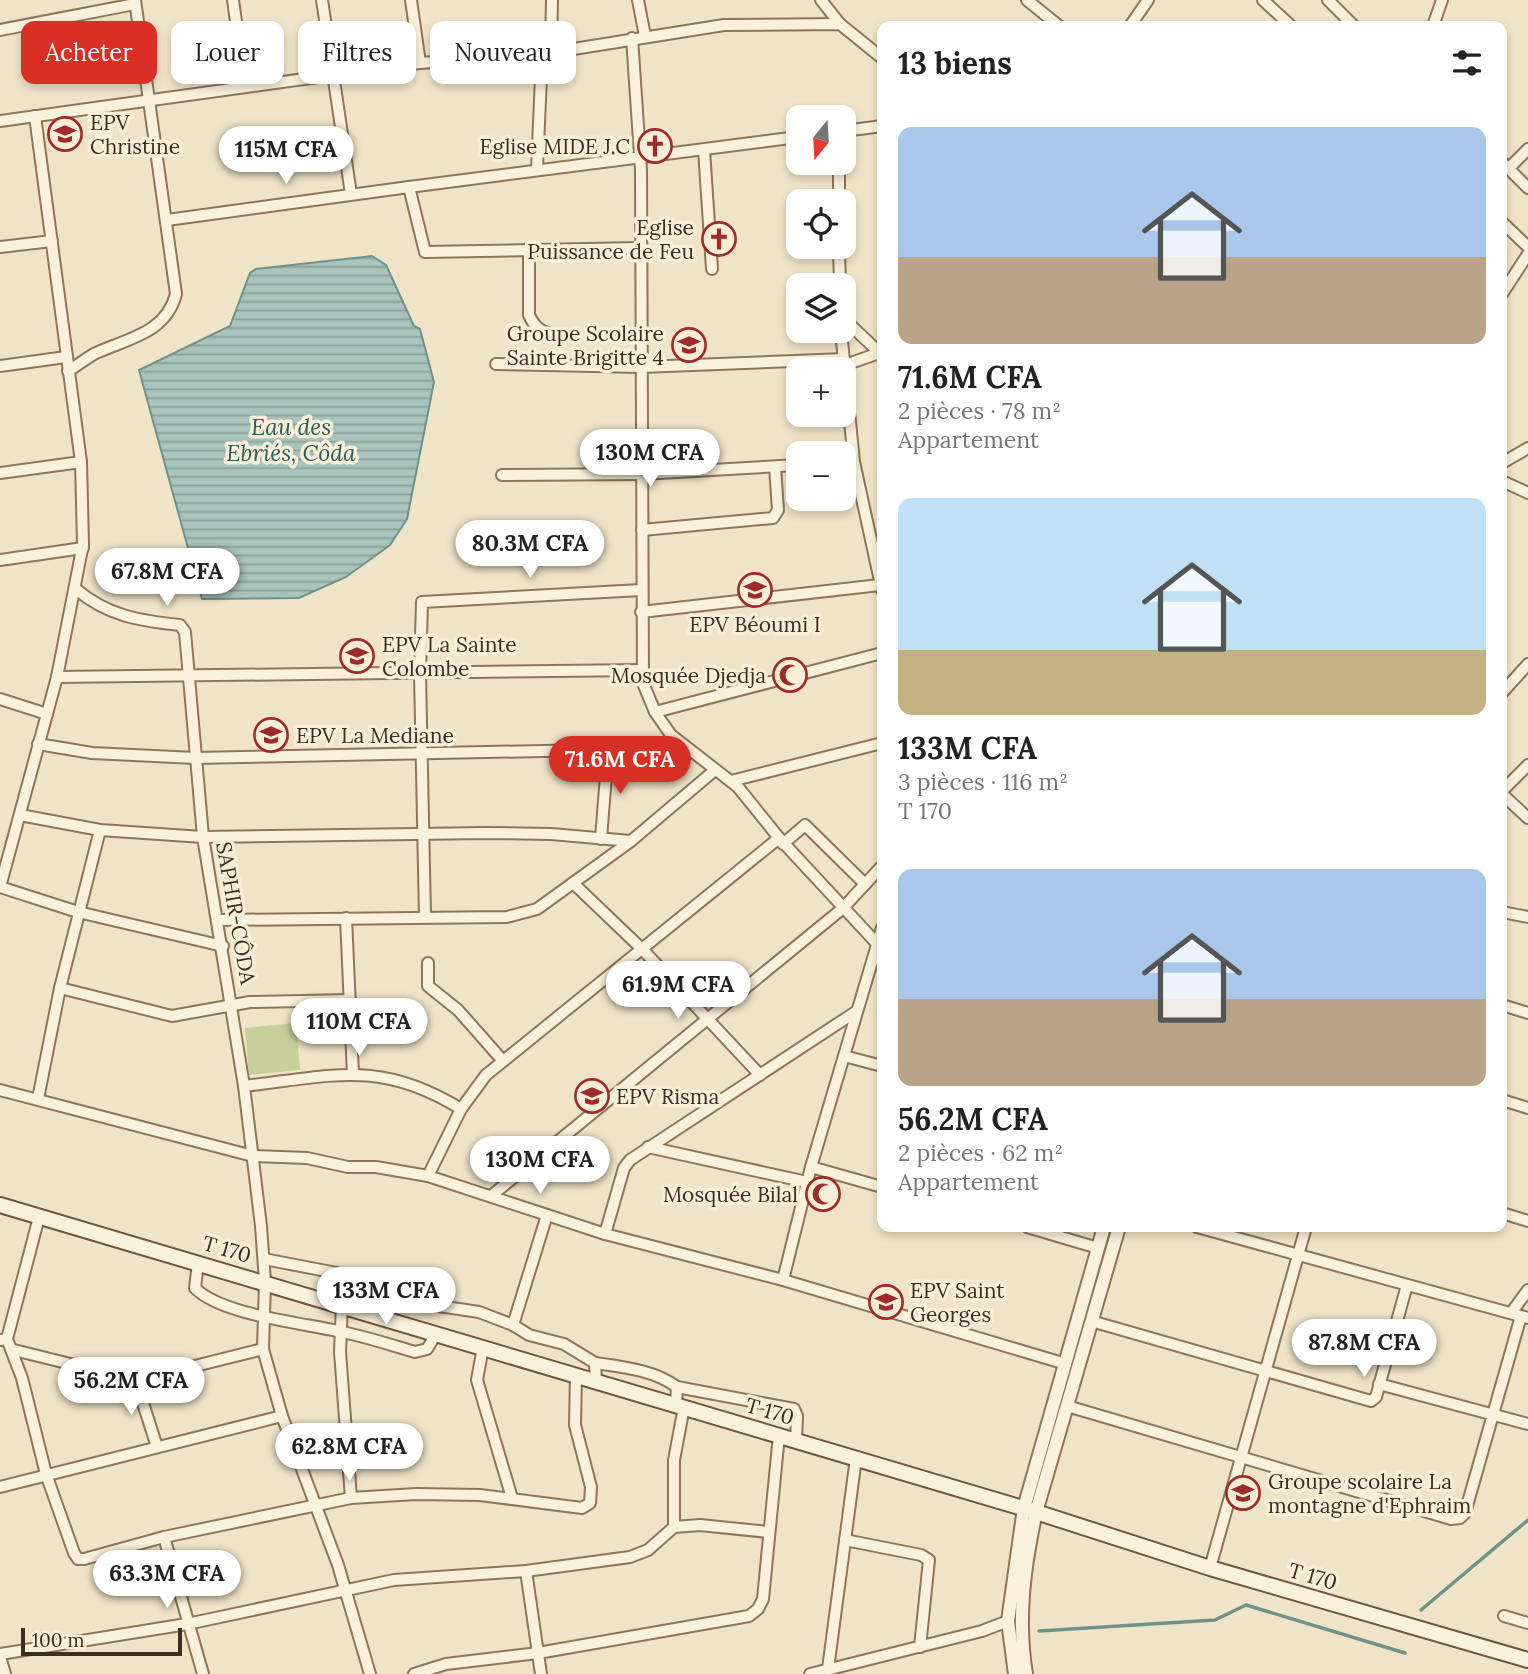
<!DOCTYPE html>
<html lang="fr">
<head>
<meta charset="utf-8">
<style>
  :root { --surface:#fff; --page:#f6f6f6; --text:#222; --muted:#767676; --accent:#d93025 }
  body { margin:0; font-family:Lora,serif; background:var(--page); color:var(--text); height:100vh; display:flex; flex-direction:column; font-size:26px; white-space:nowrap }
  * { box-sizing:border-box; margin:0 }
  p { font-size:23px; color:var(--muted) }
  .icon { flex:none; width:38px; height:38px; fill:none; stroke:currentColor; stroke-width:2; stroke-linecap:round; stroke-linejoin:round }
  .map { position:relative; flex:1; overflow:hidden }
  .sheet { position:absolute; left:877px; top:21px; width:630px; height:1211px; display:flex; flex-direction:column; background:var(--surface); border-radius:14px; box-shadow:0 4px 10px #0003 }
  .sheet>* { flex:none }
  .hud { position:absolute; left:21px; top:21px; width:665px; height:63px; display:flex; gap:14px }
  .needle { width:46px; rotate:198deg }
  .controls { position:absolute; left:786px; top:105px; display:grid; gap:14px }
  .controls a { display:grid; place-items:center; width:70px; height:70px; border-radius:14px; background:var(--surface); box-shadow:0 4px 10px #0003; font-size:35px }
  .scale { position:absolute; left:21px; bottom:18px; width:161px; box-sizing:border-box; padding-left:7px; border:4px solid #3d2e20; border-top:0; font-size:19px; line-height:24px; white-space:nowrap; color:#3d2e20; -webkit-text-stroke:5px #f7eed8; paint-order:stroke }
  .price { position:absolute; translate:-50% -60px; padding:0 16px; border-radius:24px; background:#fff; color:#222; font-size:23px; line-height:46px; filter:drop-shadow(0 2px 4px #0008) }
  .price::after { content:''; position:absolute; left:50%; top:42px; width:21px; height:16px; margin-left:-10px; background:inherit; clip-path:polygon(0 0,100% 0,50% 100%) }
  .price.selected { background:var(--accent); color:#fff }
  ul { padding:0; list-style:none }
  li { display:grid; align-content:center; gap:14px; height:371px; padding:0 21px }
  li span { display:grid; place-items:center; height:217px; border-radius:14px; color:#555 }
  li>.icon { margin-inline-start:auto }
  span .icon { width:126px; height:126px; fill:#fffc; stroke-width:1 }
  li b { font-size:30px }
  h2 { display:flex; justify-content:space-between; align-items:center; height:84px; padding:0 21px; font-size:30px }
  .pill { padding:0 24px; border-radius:14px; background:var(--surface); box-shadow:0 4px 10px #0003; font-size:24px; line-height:63px }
  .pill.selected { background:var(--accent); color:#fff }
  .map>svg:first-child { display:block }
</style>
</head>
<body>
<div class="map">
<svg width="1528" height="1674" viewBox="0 0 1528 1674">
  <defs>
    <pattern id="water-rules" width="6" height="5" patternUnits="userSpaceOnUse" patternTransform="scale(1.75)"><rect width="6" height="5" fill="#a9c4bc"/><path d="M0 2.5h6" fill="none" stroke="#8ba098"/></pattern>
  </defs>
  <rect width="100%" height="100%" fill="#f0e4c8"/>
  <polygon fill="#c9cf9b" points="296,1023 300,1070 249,1075 245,1028"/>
  <polygon fill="url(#water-rules)" stroke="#6f938a" stroke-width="2" points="372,256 386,265 414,326 420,329 434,382 407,519 390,545 346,577 299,598 202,599 139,370 230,326 250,273 256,269"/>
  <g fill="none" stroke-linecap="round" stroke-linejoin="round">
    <g stroke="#6f938a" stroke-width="3.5">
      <polyline points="1421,1610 1528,1520"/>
      <polyline points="1039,1631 1215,1620 1246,1605 1405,1653"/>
    </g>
    <g stroke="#8d765c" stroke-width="14">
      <g id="minor">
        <polyline points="233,0 245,86"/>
        <polyline points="322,0 351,194"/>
        <polyline points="411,0 420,63"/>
        <polyline points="638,0 645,36"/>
        <polyline points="821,0 840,24"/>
        <polyline points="1027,0 1059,26"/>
        <polyline points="1263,0 1291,26"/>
        <polyline points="1328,0 1354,26"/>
        <polyline points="1130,26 1148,0"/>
        <polyline points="1433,26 1442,0"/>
        <polyline points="0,30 135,4"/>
        <polyline points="632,38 641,170 643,683 655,712 671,735 738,787 779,838 882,949"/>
        <polyline points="551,53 552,0"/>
        <polyline points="0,121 420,63 542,54 724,25 840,24 882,58"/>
        <polyline points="844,131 882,126"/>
        <polyline points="704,150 712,269"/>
        <polyline points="1502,162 1528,188"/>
        <polyline points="839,163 839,201"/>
        <polyline points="537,169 542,54"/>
        <polyline points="1508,169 1528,149"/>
        <polyline points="167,220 409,187"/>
        <polyline points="1502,222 1528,247"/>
        <polyline points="0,247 52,241"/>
        <polyline points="839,247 840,285"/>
        <path d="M529 248V315C534 326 540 332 552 334"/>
        <polyline points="640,248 425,252 409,187 798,137"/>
        <polyline points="1502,294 1528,254"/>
        <polyline points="844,319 882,355"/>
        <polyline points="841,331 854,462 882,590"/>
        <polyline points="496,364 641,367 844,359"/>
        <polyline points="845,365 882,352"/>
        <polyline points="0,366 66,357"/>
        <path d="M68 371C77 366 86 358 96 353 129 338 166 333 176 294L135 0"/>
        <polyline points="1502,463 1528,448"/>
        <polyline points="0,473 81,462"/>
        <polyline points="502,475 642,474 798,465"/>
        <polyline points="1502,481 1528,493"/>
        <polyline points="642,530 773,518 778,510 775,467"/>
        <polyline points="0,560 83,548"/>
        <path d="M76 589C107 616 141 621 180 625L185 632 203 837 244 1086 261 1226 265 1282 263 1349 282 1416 338 1565 370 1674"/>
        <polyline points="641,612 880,585"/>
        <polyline points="57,677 643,670"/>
        <polyline points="1502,693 1528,664"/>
        <polyline points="0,699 47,714"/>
        <polyline points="655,712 882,653"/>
        <polyline points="38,744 92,753 195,758 687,748"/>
        <polyline points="731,781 882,743"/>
        <polyline points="1502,791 1528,765"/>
        <polyline points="1502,794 1528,818"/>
        <polyline points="20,815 100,830 203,837 486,833 551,834 631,841"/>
        <polyline points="601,839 608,750"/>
        <polyline points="783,844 805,825 865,884"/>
        <polyline points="573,883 643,950 760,1075"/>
        <polyline points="0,887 57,677 83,544 81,462 35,116"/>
        <polyline points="0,887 78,912 223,946"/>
        <polyline points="1502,912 1528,917"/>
        <polyline points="425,917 420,674 422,602 641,590"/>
        <polyline points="346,918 353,1074"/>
        <polyline points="219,920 507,917 537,909 631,841 715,770"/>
        <polyline points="428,963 428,986 458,1010 503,1061"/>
        <polyline points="60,988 172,1016 250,1002 350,1000"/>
        <polyline points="1502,1005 1528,1013"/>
        <polyline points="844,1056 882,1066"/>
        <path d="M244 1086C333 1076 380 1059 461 1109"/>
        <polyline points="0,1090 253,1156 307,1158 348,1167 376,1167 428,1176 605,1234 783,1280 1066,1364"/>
        <polyline points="38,1099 60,988 100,830"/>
        <polyline points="1502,1100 1528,1108"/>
        <polyline points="648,1147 807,1182"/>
        <polyline points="811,1167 882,1187"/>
        <polyline points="428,1176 461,1109 486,1075 779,838"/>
        <polyline points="491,1196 842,909 882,866"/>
        <polyline points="1502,1213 1528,1221"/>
        <polyline points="1027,1227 1098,1248"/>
        <polyline points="1197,1227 1528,1318"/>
        <polyline points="605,1234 624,1168 630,1160 857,1011"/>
        <polyline points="264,1259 363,1278 389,1286 425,1304 479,1312 513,1325 547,1215"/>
        <path d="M198 1263 195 1288C221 1315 304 1323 342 1332 367 1337 391 1345 415 1352L427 1349 436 1334"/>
        <polyline points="783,1280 811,1167 882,928"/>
        <polyline points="342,1304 340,1352 351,1498"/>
        <polyline points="1511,1313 1528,1290"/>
        <polyline points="1091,1321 1371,1401 1376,1397 1407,1285"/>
        <polyline points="513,1325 529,1335 564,1344 595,1363 596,1380"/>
        <polyline points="7,1339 22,1378 46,1474 74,1553 78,1559 84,1559 164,1537 351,1498 416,1494 480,1495 582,1508 590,1503 591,1487 575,1425 576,1374"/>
        <polyline points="0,1340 7,1339 39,1217"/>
        <polyline points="483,1347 477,1380 512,1498"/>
        <polyline points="14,1350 127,1378 143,1379 263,1349"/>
        <path d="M595 1363C623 1367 654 1370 677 1387L676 1405"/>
        <polyline points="135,1378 157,1447"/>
        <polyline points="1379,1384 1528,1424"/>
        <polyline points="677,1387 794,1409 797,1416 796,1440"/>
        <polyline points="1067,1406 1451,1519 1460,1518 1465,1513 1521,1316"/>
        <polyline points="0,1487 282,1416"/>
        <polyline points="674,1527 700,1525 768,1532"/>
        <polyline points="164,1537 203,1674"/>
        <polyline points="845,1540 921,1555 929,1560 920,1647"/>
        <polyline points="1210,1568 1306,1227"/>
        <polyline points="526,1571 541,1674"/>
        <polyline points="1504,1616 1528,1623"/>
        <polyline points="0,1654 187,1624 394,1580 526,1571 630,1557 648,1550 674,1527 674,1460 684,1407"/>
        <polyline points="0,1657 5,1674"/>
        <polyline points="828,1669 856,1458"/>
        <polyline points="414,1674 446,1664 538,1653 749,1616 758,1609 763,1599 779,1435"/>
        <polyline points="810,1674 982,1631 1008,1621"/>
      </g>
    </g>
    <g stroke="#8d765c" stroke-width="16">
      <g id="tertiary">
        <polyline points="1015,1674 1008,1621 1024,1508 1104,1227"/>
        <path d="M1026 1674C1017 1619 1024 1566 1036 1512L1119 1227"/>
      </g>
    </g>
    <g stroke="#6f573f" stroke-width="18">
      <polyline id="secondary" points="0,1205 1036,1512 1210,1568 1528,1660"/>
    </g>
    <use href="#minor" stroke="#faf1dc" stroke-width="10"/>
    <use href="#tertiary" stroke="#faf1dc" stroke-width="12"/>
    <use href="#secondary" stroke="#faf1dc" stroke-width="14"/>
  </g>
  <defs>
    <g id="school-ring" transform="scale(1.75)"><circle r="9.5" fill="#f7eed8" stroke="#9e2a2b" stroke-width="1.5"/><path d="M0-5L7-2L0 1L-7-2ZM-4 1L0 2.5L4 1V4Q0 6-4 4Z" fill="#9e2a2b"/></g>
    <g id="church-ring" transform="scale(1.75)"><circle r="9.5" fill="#f7eed8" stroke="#9e2a2b" stroke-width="1.5"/><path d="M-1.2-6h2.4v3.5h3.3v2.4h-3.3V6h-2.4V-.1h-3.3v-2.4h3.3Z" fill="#9e2a2b"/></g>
    <g id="mosque-ring" transform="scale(1.75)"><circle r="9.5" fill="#f7eed8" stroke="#9e2a2b" stroke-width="1.5"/><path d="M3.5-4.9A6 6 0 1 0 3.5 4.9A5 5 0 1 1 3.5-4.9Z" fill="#9e2a2b"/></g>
  </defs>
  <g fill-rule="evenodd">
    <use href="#school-ring" x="65" y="134"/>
    <use href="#church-ring" x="655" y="146"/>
    <use href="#church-ring" x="719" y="239"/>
    <use href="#school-ring" x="689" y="345"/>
    <use href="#school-ring" x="755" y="590"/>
    <use href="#school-ring" x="357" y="656"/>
    <use href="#mosque-ring" x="790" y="675"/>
    <use href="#school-ring" x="271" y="735"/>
    <use href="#school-ring" x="592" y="1096"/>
    <use href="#mosque-ring" x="823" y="1194"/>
    <use href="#school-ring" x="886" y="1302"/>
    <use href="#school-ring" x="1243" y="1493"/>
  </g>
  <g text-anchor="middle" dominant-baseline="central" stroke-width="7" stroke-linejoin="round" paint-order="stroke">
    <g font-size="21" fill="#3d2e20" stroke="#f7eed8" text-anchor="start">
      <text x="90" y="122">EPV<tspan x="90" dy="24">Christine</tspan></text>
      <text x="630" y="146" text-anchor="end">Eglise MIDE J.C</text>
      <text x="694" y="227" text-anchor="end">Eglise<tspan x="694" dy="24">Puissance de Feu</tspan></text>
      <text x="664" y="333" text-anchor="end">Groupe Scolaire<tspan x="664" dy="24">Sainte Brigitte 4</tspan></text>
      <text x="755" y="624" text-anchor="middle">EPV Béoumi I</text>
      <text x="382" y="644">EPV La Sainte<tspan x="382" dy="24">Colombe</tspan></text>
      <text x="766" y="675" text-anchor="end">Mosquée Djedja</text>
      <text x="296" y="735">EPV La Mediane</text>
      <text x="616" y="1096">EPV Risma</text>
      <text x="798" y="1194" text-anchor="end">Mosquée Bilal</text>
      <text x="910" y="1290">EPV Saint<tspan x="910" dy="24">Georges</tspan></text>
      <text x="1268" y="1481">Groupe scolaire La<tspan x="1268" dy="24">montagne d'Ephraim</tspan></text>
    </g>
    <g font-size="21" fill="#3d2e20" stroke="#f7eed8">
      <text transform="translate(236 913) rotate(80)">SAPHIR-CÔDA</text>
      <text transform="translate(227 1249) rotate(16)">T 170</text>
      <text transform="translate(770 1411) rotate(16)">T 170</text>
      <text transform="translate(1313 1576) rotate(16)">T 170</text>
    </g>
    <g font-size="23" font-style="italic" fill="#2f5d5a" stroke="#f7eed8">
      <text x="291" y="426">Eau des<tspan x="291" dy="26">Ebriés, Côda</tspan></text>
    </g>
  </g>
</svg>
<div class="controls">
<a><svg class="needle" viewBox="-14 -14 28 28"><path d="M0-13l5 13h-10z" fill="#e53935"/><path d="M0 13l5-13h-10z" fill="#767676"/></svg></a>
<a><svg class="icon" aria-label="locate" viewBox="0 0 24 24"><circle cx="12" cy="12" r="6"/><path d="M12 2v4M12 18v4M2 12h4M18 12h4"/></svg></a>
<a><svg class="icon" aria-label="layers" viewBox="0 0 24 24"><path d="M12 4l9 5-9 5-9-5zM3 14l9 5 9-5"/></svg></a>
<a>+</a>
<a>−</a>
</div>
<div class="scale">100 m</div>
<b class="price" style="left:286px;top:186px">115M CFA</b>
<b class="price" style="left:650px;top:489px">130M CFA</b>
<b class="price" style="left:530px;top:580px">80.3M CFA</b>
<b class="price" style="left:167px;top:608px">67.8M CFA</b>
<b class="price selected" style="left:620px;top:796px">71.6M CFA</b>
<b class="price" style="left:678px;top:1021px">61.9M CFA</b>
<b class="price" style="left:359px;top:1058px">110M CFA</b>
<b class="price" style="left:540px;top:1196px">130M CFA</b>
<b class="price" style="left:386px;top:1327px">133M CFA</b>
<b class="price" style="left:1364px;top:1379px">87.8M CFA</b>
<b class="price" style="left:131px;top:1417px">56.2M CFA</b>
<b class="price" style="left:349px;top:1483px">62.8M CFA</b>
<b class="price" style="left:167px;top:1610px">63.3M CFA</b>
<div class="hud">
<a class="pill selected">Acheter</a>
<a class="pill">Louer</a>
<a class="pill">Filtres</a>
<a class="pill">Nouveau</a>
</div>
<section class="sheet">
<h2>13 biens<svg class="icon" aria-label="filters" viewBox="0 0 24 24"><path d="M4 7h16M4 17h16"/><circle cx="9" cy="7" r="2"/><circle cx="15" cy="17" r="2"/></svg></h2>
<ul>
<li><span style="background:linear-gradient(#a9c7e8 60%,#b9a48a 0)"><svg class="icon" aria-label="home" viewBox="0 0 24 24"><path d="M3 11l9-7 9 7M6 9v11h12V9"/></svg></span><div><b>71.6M CFA</b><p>2 pièces · 78 m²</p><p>Appartement</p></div></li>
<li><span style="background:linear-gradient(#bfe0f5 70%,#c2b280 0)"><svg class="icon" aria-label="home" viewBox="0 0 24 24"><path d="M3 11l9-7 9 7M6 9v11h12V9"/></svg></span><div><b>133M CFA</b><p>3 pièces · 116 m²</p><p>T 170</p></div></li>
<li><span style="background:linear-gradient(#a9c7e8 60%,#b9a48a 0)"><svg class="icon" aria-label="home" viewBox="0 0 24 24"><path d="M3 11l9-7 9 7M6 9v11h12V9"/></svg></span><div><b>56.2M CFA</b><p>2 pièces · 62 m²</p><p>Appartement</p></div></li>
</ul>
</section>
</div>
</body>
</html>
